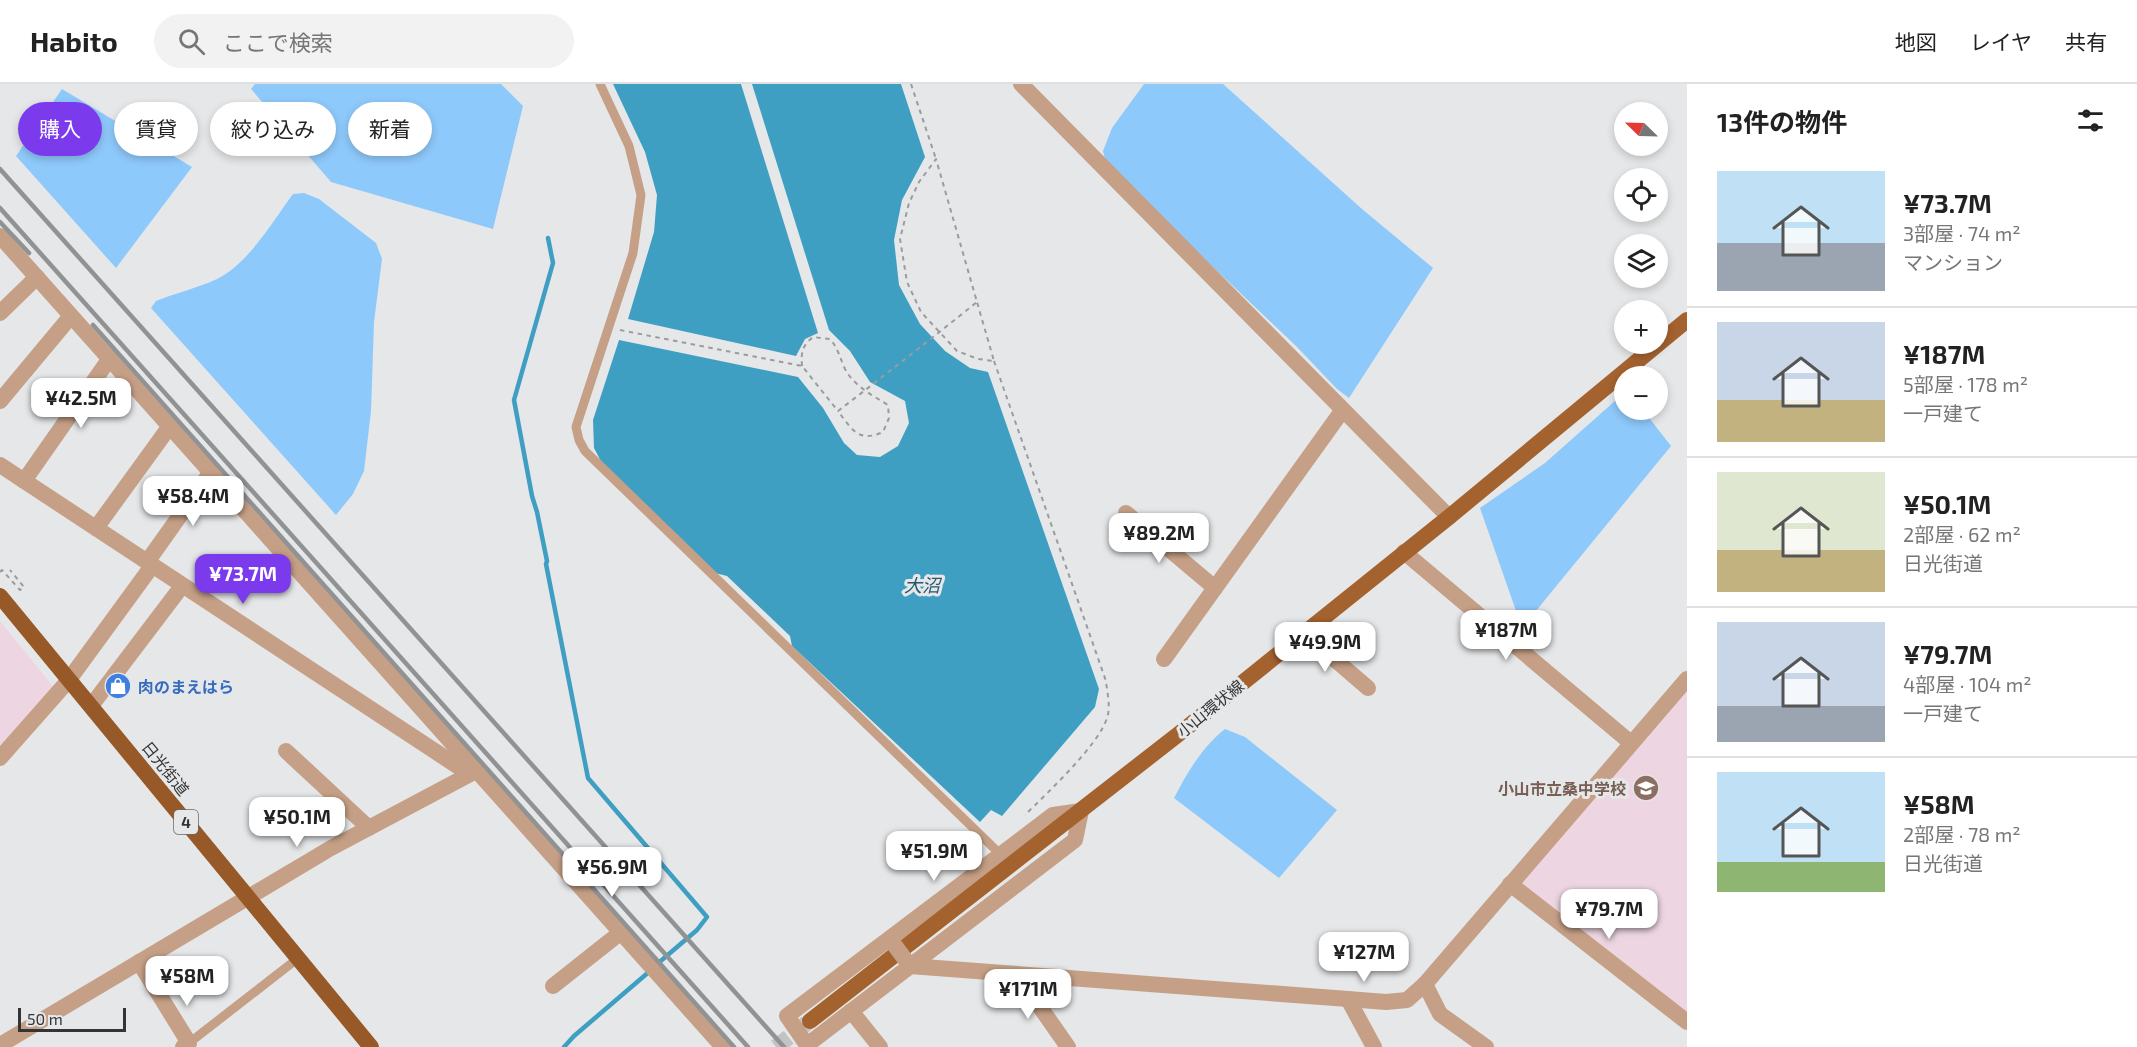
<!DOCTYPE html>
<html lang="ja">
<head>
<meta charset="utf-8">
<style>
  :root { --surface:#fff; --page:#f2f2f2; --text:#222; --muted:#767676; --line:#e0e0e0; --accent:#7c3aed }
  body { margin:0; font-family:"Exo 2","Noto Sans JP",sans-serif; background:var(--page); color:var(--text); height:100vh; display:flex; flex-direction:column; font-size:22px; white-space:nowrap }
  * { box-sizing:border-box; margin:0 }
  p { font-size:20px; color:var(--muted) }
  .icon { flex:none; width:33px; height:33px; fill:none; stroke:currentColor; stroke-width:2; stroke-linecap:round; stroke-linejoin:round }
  .map { position:relative; flex:1; overflow:hidden }
  .panel { display:flex; flex-direction:column; background:var(--surface); width:450px }
  .panel>* { flex:none }
  .guide { position:absolute; left:18px; top:18px; width:570px; height:54px; display:flex; gap:12px }
  .needle { width:39px; rotate:293deg }
  .tools { position:absolute; left:1614px; top:18px; display:grid; gap:12px }
  .tools a { display:grid; place-items:center; width:54px; height:54px; border-radius:50%; background:var(--surface); box-shadow:0 3px 9px #0003; font-size:30px }
  .scale { position:absolute; left:18px; bottom:15px; width:108px; box-sizing:border-box; padding-left:6px; border:3px solid #333435; border-top:0; font-size:16px; line-height:21px; white-space:nowrap; color:#333435; -webkit-text-stroke:4px #e5e7e9; paint-order:stroke }
  .price { position:absolute; translate:-50% -51px; padding:0 14px; border-radius:12px; background:#fff; color:#222; font-size:20px; line-height:39px; filter:drop-shadow(0 2px 3px #0008) }
  .price::after { content:''; position:absolute; left:50%; top:36px; width:18px; height:14px; margin-left:-9px; background:inherit; clip-path:polygon(0 0,100% 0,50% 100%) }
  .price.on { background:var(--accent); color:#fff }
  ul { padding:0; list-style:none }
  li { display:flex; align-items:center; gap:18px; height:150px; padding:0 30px }
  li+li { border-top:2px solid var(--line) }
  li span { display:grid; place-items:center; flex:none; width:168px; height:120px; border-radius:0px; color:#555 }
  li>.icon { margin-inline-start:auto }
  span .icon { width:72px; height:72px; fill:#fffc; stroke-width:1 }
  li b { font-size:26px }
  h2 { display:flex; justify-content:space-between; align-items:center; height:72px; padding:0 30px; font-size:26px }
  .chip { padding:0 21px; border-radius:27px; background:var(--surface); box-shadow:0 3px 9px #0003; font-size:21px; line-height:54px }
  .chip.on { background:var(--accent); color:#fff }
  header { display:flex; align-items:center; gap:36px; box-sizing:border-box; height:84px; padding:0 30px; background:var(--surface); border-bottom:2px solid var(--line) }
  header strong { font-size:28px }
  nav { display:flex; gap:33px; margin-inline-start:auto; font-size:21px }
  .search { width:420px; height:54px; background:var(--page); display:flex; align-items:center; gap:15px; box-sizing:border-box; padding:0 21px; border-radius:33px; color:var(--muted); font-size:22px }
  main { display:flex; flex:1; min-height:0 }
  .map>svg:first-child { display:block }
</style>
</head>
<body>
<header>
<strong>Habito</strong>
<div class="search"><svg class="icon" aria-label="search" viewBox="0 0 24 24"><circle cx="10" cy="10" r="6"/><path d="M15 15l6 6"/></svg>ここで検索</div>
<nav><a>地図</a><a>レイヤ</a><a>共有</a></nav>
</header>
<main>
<div class="map">
<svg width="1687" height="963" viewBox="0 0 1687 963">
  <rect width="100%" height="100%" fill="#e5e7e9"/>
  <g fill="#edd6e1">
    <polygon points="0,537 55,605 0,667"/>
    <polygon points="1687,608 1687,931 1521,799"/>
  </g>
  <g fill="#8ec9fb">
    <polygon points="255,0 501,0 523,22 493,145 331,98 251,5"/>
    <polygon points="1144,0 1223,0 1362,125 1433,184 1349,314 1337,305 1297,263 1127,101 1105,75 1103,67 1112,44"/>
    <polygon points="62,5 192,83 116,184 16,72"/>
    <path d="M304 109 319 115 376 159 382 175 374 238 371 327 364 387 353 410 336 431 151 224 156 217C175 209 198 204 217 195 248 180 273 137 293 110Z"/>
    <polygon points="1624,309 1624,326 1643,326 1671,362 1522,544 1480,424 1545,379"/>
    <path d="M1225 645 1245 653 1337 726 1279 794 1174 714C1187 689 1202 663 1225 645Z"/>
  </g>
  <g fill="#3f9fc2">
    <polygon points="613,0 741,0 818,249 805,255 796,272 628,235 654,148 657,111 645,68"/>
    <polygon points="752,0 901,0 925,73 902,116 894,156 899,201 920,240 945,267 970,284 988,288 1099,605 1095,623 1002,732 991,726 980,738 792,562 790,552 727,492 715,489 605,385 594,364 593,336 619,256 798,293 823,324 844,359 857,371 880,373 898,362 909,339 905,317 870,298 850,267 829,246"/>
  </g>
  <g fill="none" stroke-linecap="round" stroke-linejoin="round">
    <g stroke="#3f9fc2" stroke-width="4.5">
      <polyline points="548,154 553,179 514,316 532,412 537,428 547,477 546,480 588,694 707,833 697,846 656,881"/>
      <polyline points="564,963 574,952 650,887"/>
    </g>
    <polyline stroke="#c1c3c5" stroke-width="16" stroke-dasharray="16 8" stroke-linecap="butt" points="776,963 807,939"/>
    <g stroke="#9a9c9d" stroke-width="2" stroke-dasharray="4.5 4.5" stroke-linecap="butt">
      <polyline points="911,0 936,75"/>
      <path d="M620 246 802 282 838 327C885 291 931 255 977 218L936 75 919 98 909 119 900 155 907 198 921 228 957 267 978 275 994 277 977 218"/>
      <path d="M994 277 1106 597C1107 608 1111 623 1107 634 1098 662 1047 709 1025 731"/>
      <path d="M802 282C801 268 802 262 813 253L830 255C838 264 840 274 845 285 854 302 872 311 888 321L889 334 883 348C859 359 852 346 838 327"/>
      <polyline points="0,488 2,486 20,506 24,503 10,486"/>
    </g>
    <g stroke="#c6a086" stroke-width="9">
      <polyline points="600,0 629,62 641,111 633,169 576,343 579,356 585,367 999,769"/>
      <polyline points="189,959 297,875"/>
    </g>
    <g stroke="#c6a086" stroke-width="16">
      <polyline points="1021,0 1449,433"/>
      <polyline points="0,152 723,963"/>
      <polyline points="0,229 37,193"/>
      <polyline points="0,317 71,232"/>
      <polyline points="0,381 462,685 475,687"/>
      <polyline points="24,397 110,274"/>
      <polyline points="1126,429 1215,504"/>
      <polyline points="96,444 170,342"/>
      <polyline points="1404,468 1631,659"/>
      <polyline points="147,478 211,388"/>
      <polyline points="1304,549 1368,604"/>
      <polyline points="1164,575 1342,327"/>
      <polyline points="91,622 182,502"/>
      <polyline points="286,667 369,744"/>
      <polyline points="0,674 68,597 152,482"/>
      <polygon points="1081,727 1075,756 807,961 787,932 1053,731"/>
      <polyline points="1510,800 1687,938"/>
      <polyline points="139,878 189,959 183,963"/>
      <polyline points="910,882 1348,915 1386,918 1407,916 1425,900 1687,595"/>
      <polyline points="1017,890 1068,963"/>
      <polyline points="1425,900 1440,930 1486,963"/>
      <polyline points="553,902 620,849"/>
      <polyline points="1348,915 1374,963"/>
      <polyline points="851,927 880,963"/>
      <polyline points="0,961 331,764 476,687"/>
    </g>
    <polyline stroke="#a4622f" stroke-width="16" points="810,937 1180,649 1449,433 1687,236"/>
    <polyline stroke="#985928" stroke-width="16" points="0,512 371,963"/>
    <g stroke="#919294" stroke-width="4.5">
      <polyline points="0,85 784,963"/>
      <polyline points="0,124 748,963"/>
      <polyline points="0,138 29,169"/>
      <polyline points="93,241 734,963"/>
    </g>
    <polyline stroke="#c6a086" stroke-width="16" points="890,855 910,882"/>
  </g>
  <defs>
    <g id="shop-disc" transform="scale(1.35)"><circle r="9.5" fill="#3f7fe0" stroke="#e5e7e9"/><path d="M-5-2.5h2.3a2.7 3.5 0 0 1 5.4 0H5L5.5 6h-11ZM-1.5-2.5h3a1.5 2.3 0 0 0-3 0Z" fill="#fff"/></g>
    <g id="school-disc" transform="scale(1.35)"><circle r="9.5" fill="#8d6e63" stroke="#e5e7e9"/><path d="M0-5L7-2L0 1L-7-2ZM-4 1L0 2.5L4 1V4Q0 6-4 4Z" fill="#fff"/></g>
  </defs>
  <g fill-rule="evenodd">
    <use href="#shop-disc" x="118" y="602"/>
    <use href="#school-disc" x="1646" y="704"/>
  </g>
  <g text-anchor="middle" dominant-baseline="central" stroke-width="6" stroke-linejoin="round" paint-order="stroke">
    <rect fill="#e5e7e9" stroke="#686a6b" stroke-width="1.5" x="174" y="726" width="24" height="24" rx="4.5"/>
    <g font-size="15" font-weight="bold" fill="#333435">
      <text x="186" y="738">4</text>
    </g>
    <g font-size="16" font-weight="bold" fill="#366cbe" stroke="#e5e7e9" text-anchor="start">
      <text x="138" y="602">肉のまえはら</text>
    </g>
    <g font-size="16" fill="#333435" stroke="#e5e7e9">
      <text transform="translate(1210 624) rotate(-39)">小山環状線</text>
      <text transform="translate(166 684) rotate(51)">日光街道</text>
    </g>
    <g font-size="16" font-weight="bold" fill="#785e54" stroke="#e5e7e9" text-anchor="end">
      <text x="1626" y="704">小山市立桑中学校</text>
    </g>
    <g font-size="18" font-style="italic" fill="#25586c" stroke="#e5e7e9">
      <text x="922" y="501">大沼</text>
    </g>
  </g>
</svg>
<div class="tools">
<a><svg class="needle" viewBox="-14 -14 28 28"><path d="M0-13l5 13h-10z" fill="#e53935"/><path d="M0 13l5-13h-10z" fill="#767676"/></svg></a>
<a><svg class="icon" aria-label="locate" viewBox="0 0 24 24"><circle cx="12" cy="12" r="6"/><path d="M12 2v4M12 18v4M2 12h4M18 12h4"/></svg></a>
<a><svg class="icon" aria-label="layers" viewBox="0 0 24 24"><path d="M12 4l9 5-9 5-9-5zM3 14l9 5 9-5"/></svg></a>
<a>+</a>
<a>−</a>
</div>
<div class="scale">50 m</div>
<b class="price" style="left:81px;top:345px">¥42.5M</b>
<b class="price" style="left:193px;top:443px">¥58.4M</b>
<b class="price" style="left:1159px;top:480px">¥89.2M</b>
<b class="price on" style="left:243px;top:521px">¥73.7M</b>
<b class="price" style="left:1506px;top:577px">¥187M</b>
<b class="price" style="left:1325px;top:589px">¥49.9M</b>
<b class="price" style="left:297px;top:764px">¥50.1M</b>
<b class="price" style="left:934px;top:798px">¥51.9M</b>
<b class="price" style="left:612px;top:814px">¥56.9M</b>
<b class="price" style="left:1609px;top:856px">¥79.7M</b>
<b class="price" style="left:1364px;top:899px">¥127M</b>
<b class="price" style="left:187px;top:923px">¥58M</b>
<b class="price" style="left:1028px;top:936px">¥171M</b>
<div class="guide">
<a class="chip on">購入</a>
<a class="chip">賃貸</a>
<a class="chip">絞り込み</a>
<a class="chip">新着</a>
</div>
</div>
<section class="panel">
<h2>13件の物件<svg class="icon" aria-label="filters" viewBox="0 0 24 24"><path d="M4 7h16M4 17h16"/><circle cx="9" cy="7" r="2"/><circle cx="15" cy="17" r="2"/></svg></h2>
<ul>
<li><span style="background:linear-gradient(#bfe0f5 60%,#9aa5b1 0)"><svg class="icon" aria-label="home" viewBox="0 0 24 24"><path d="M3 11l9-7 9 7M6 9v11h12V9"/></svg></span><div><b>¥73.7M</b><p>3部屋 · 74 m²</p><p>マンション</p></div></li>
<li><span style="background:linear-gradient(#c9d6e8 65%,#c2b280 0)"><svg class="icon" aria-label="home" viewBox="0 0 24 24"><path d="M3 11l9-7 9 7M6 9v11h12V9"/></svg></span><div><b>¥187M</b><p>5部屋 · 178 m²</p><p>一戸建て</p></div></li>
<li><span style="background:linear-gradient(#dfe7d0 65%,#c2b280 0)"><svg class="icon" aria-label="home" viewBox="0 0 24 24"><path d="M3 11l9-7 9 7M6 9v11h12V9"/></svg></span><div><b>¥50.1M</b><p>2部屋 · 62 m²</p><p>日光街道</p></div></li>
<li><span style="background:linear-gradient(#c9d6e8 70%,#9aa5b1 0)"><svg class="icon" aria-label="home" viewBox="0 0 24 24"><path d="M3 11l9-7 9 7M6 9v11h12V9"/></svg></span><div><b>¥79.7M</b><p>4部屋 · 104 m²</p><p>一戸建て</p></div></li>
<li><span style="background:linear-gradient(#bfe0f5 75%,#8fb573 0)"><svg class="icon" aria-label="home" viewBox="0 0 24 24"><path d="M3 11l9-7 9 7M6 9v11h12V9"/></svg></span><div><b>¥58M</b><p>2部屋 · 78 m²</p><p>日光街道</p></div></li>
</ul>
</section>
</main>
</body>
</html>
